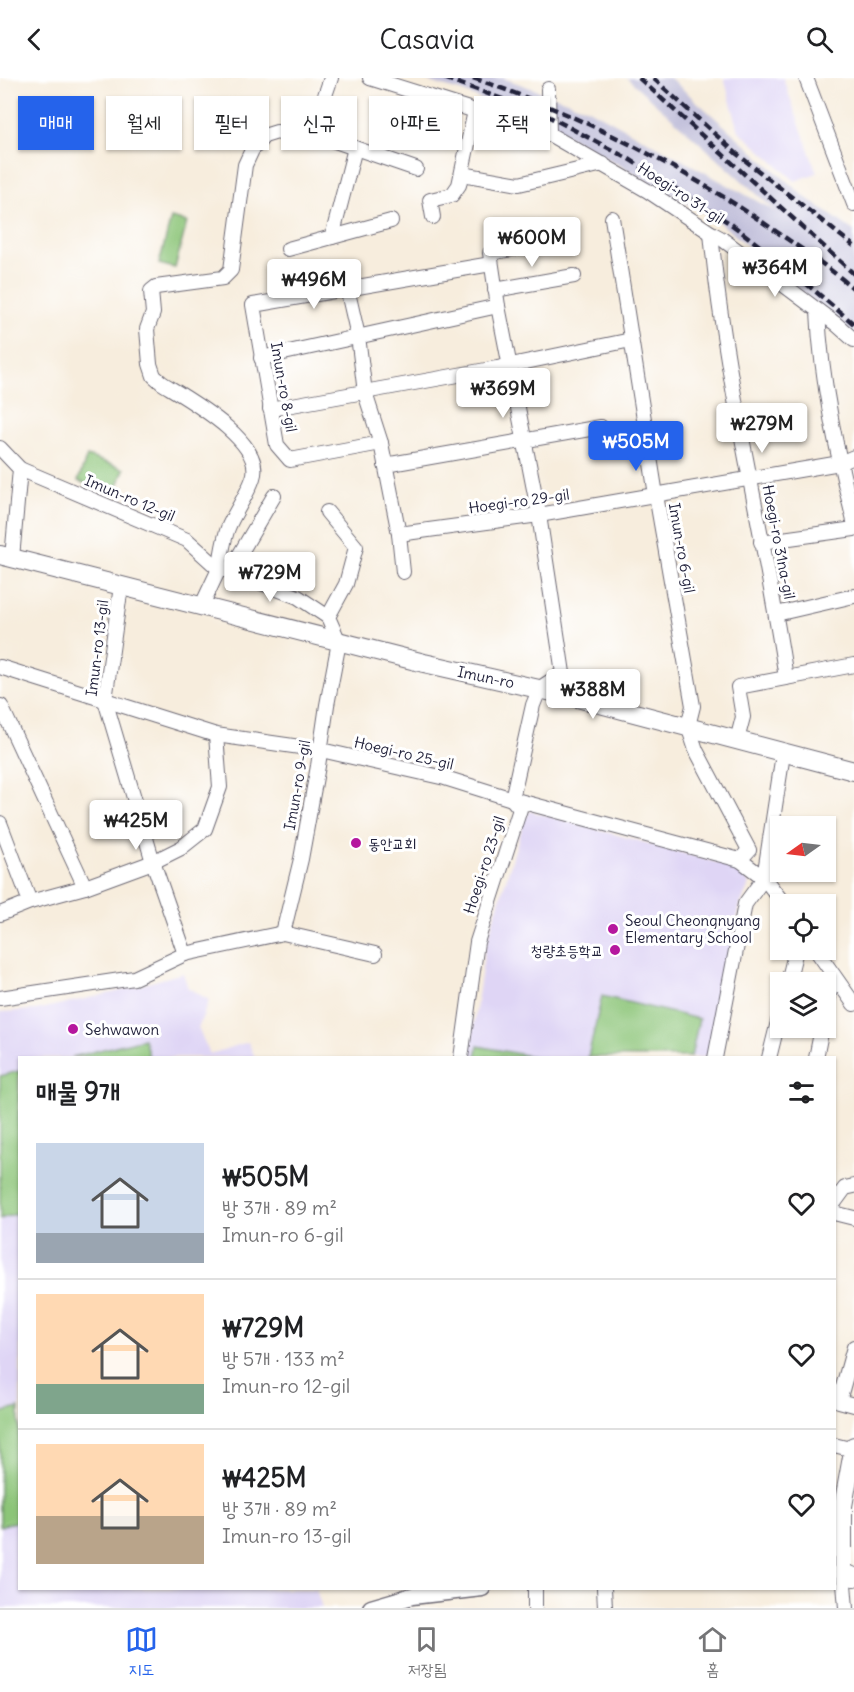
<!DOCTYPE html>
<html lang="ko">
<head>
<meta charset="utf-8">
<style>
  :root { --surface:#fff; --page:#f2f2f2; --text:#202124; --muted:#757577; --line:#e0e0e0; --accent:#2563eb }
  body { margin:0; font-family:Delius,"Poor Story",sans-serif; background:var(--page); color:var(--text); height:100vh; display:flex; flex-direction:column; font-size:22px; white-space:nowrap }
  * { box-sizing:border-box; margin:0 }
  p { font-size:20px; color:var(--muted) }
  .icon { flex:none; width:33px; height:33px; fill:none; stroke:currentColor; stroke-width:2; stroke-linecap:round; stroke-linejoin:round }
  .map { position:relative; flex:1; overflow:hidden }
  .panel { position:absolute; left:18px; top:978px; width:818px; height:534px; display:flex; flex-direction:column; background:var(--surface); border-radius:0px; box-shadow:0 2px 4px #0004 }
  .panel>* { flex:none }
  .guide { position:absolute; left:18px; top:18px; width:819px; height:54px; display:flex; gap:12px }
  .needle { width:39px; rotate:256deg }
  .tools { position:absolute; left:770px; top:738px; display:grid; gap:12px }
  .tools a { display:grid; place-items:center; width:66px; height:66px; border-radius:0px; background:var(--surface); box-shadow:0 2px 4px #0004; font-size:30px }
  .price { position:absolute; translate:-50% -51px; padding:0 14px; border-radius:6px; background:#fff; color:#222; font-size:20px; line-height:39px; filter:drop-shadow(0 2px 3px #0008) }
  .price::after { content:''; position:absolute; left:50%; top:36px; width:18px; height:14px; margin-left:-9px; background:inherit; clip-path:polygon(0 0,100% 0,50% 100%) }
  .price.selected { background:var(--accent); color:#fff }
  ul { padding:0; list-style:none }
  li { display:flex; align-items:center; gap:18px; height:150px; padding:0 18px }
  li+li { border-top:2px solid var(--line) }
  li span { display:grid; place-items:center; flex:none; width:168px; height:120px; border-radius:0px; color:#555 }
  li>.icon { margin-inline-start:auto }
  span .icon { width:72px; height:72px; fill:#fffc; stroke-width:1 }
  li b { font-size:26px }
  h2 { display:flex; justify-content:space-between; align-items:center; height:72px; padding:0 18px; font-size:26px }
  .tag { padding:0 21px; border-radius:0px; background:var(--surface); box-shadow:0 2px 4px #0004; font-size:21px; line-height:54px }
  .tag.selected { background:var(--accent); color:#fff }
  header { display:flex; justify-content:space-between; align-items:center; height:78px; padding:0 18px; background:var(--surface); font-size:27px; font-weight:600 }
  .tabs { display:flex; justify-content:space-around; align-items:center; height:84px; border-top:2px solid var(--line); background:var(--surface); font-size:16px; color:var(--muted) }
  .tabs a { display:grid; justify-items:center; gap:3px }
  .tabs .selected { color:var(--accent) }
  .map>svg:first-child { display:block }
</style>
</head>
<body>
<header><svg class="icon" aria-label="back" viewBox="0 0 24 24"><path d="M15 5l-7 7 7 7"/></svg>Casavia<svg class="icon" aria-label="search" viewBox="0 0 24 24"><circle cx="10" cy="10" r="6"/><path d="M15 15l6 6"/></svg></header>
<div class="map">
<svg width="854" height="1530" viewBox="0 0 854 1530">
  <rect width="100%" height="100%" fill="#fff"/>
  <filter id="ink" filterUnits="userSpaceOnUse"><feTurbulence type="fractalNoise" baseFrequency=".0167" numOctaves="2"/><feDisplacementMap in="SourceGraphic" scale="12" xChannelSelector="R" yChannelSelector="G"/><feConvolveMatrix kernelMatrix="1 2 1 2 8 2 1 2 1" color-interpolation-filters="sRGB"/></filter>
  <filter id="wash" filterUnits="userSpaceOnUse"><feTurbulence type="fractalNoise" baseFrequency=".008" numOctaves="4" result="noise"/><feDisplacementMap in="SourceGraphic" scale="24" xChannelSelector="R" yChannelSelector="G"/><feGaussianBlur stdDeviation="1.35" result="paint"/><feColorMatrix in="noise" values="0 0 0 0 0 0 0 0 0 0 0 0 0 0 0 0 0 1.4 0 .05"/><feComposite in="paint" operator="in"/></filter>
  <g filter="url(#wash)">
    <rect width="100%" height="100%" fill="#f7eddd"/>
    <g fill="#dfd5f5">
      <polygon points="724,0 783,0 817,95 795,103 739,53"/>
      <polygon points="530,733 741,791 749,806 738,832 710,979 469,980 485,870 524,743"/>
      <polygon points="183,895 188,910 209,922 198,950 210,976 248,964 255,979 20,980 20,1510 316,1511 322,1530 0,1530 0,934 36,932 116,914"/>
    </g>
    <polygon fill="#c3c1db" points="416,0 503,0 589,31 777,134 627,0 670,0 806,120 854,153 854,258 718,143 561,54 463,14"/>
    <g fill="#8cc578" stroke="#57745a" stroke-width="1.5">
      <polygon points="171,140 187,144 175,190 159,186"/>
      <polygon points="87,378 124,391 115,416 78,403"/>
      <polygon points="602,918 699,941 691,979 588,979"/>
      <polygon points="144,961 149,979 72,979"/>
      <polygon points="478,968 535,979 476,979"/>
      <polygon points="19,993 19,1135 0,1141 0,998"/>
      <polygon points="19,1330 19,1443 0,1448 0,1335"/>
    </g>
  </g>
  <g filter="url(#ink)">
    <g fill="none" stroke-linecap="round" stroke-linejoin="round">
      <g stroke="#6d6974" stroke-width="16">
        <g id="minor">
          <polyline points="370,0 549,56 648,113 711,155 722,161 836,246 854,262"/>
          <polyline points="806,0 854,126"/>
          <polyline points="548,11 549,56"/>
          <polyline points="310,61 331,0"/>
          <polyline points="462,96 519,106 603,86"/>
          <polyline points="433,139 430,122 452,117 459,107 475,33"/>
          <polyline points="612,140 656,417 693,628 688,648 696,672 749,772 740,782"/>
          <path d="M711 155C725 305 764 452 786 600"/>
          <polyline points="332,159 355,70"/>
          <polyline points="288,171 391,143"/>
          <polyline points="347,210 358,258 365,315 381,365 399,456 403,494"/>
          <polyline points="495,212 574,198"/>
          <path d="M818 233C821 304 837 374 854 443"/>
          <polyline points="261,280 498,228"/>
          <polyline points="270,331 497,290 631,262"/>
          <polyline points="381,365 290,382 277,367 253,227 491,186"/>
          <polyline points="0,370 20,391 12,480"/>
          <polyline points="385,387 601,349"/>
          <polyline points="20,391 187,462 219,491 202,527"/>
          <polyline points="399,456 539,437 840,385 854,379"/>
          <polyline points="761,464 854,451"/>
          <polyline points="230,493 274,418"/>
          <polyline points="121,508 105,622 153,784 185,876"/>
          <polyline points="776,536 854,518"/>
          <path d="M328 539 298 519 230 493 219 491C222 477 223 463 228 450 235 433 247 418 253 400 266 364 186 320 162 305L154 298 150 286 147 251 153 235 151 213 156 209 223 200 231 192 245 87 252 72 264 58 277 54 304 63 320 58 416 91"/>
          <polyline points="0,589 216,657 321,672 445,700 512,721 740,782 764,800 784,826"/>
          <polyline points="1,628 85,809"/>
          <polyline points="737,662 743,639 738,609 854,587"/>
          <polyline points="0,745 30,824"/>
          <polyline points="0,836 30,824 85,809 153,784 181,770 205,751 220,709 216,657"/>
          <polyline points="283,855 375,876"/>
          <polyline points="816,872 854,926"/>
          <polyline points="788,904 796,872"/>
          <polyline points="0,920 134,900 185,876 283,855 301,781 318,688 327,627 339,564 328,539 346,506 356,469 327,434"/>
          <polyline points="825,937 833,898"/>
          <polyline points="461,980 477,864 520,731 512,721 533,627 540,610 563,595 539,437 498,228 490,175 566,161"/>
          <polyline points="715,980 745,826 764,800 783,676"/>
          <polyline points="769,980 780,936"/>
          <polyline points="816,980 822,950"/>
          <polyline points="834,1125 845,1110 854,1108"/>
          <polyline points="834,1135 854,1140"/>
          <polyline points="854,1269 839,1323 854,1327"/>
          <polyline points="834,1367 854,1372"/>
          <polyline points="843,1494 846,1530"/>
          <polyline points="535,1510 535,1530"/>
          <polyline points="604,1510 605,1530"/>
        </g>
      </g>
      <g stroke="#6d6974" stroke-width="19">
        <polyline id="tertiary" points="371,1530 412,1518 482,1510"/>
      </g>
      <g stroke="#6d6974" stroke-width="20">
        <g id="secondary">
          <polyline points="0,477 424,585 570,618 854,693"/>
          <polyline points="854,1368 843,1428 843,1494 854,1499"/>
        </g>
      </g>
      <use href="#minor" stroke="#fff" stroke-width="14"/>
      <use href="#tertiary" stroke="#fff" stroke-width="16"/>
      <use href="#secondary" stroke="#fff" stroke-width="18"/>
      <g stroke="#22223b" stroke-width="4.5" stroke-dasharray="9 4.5" stroke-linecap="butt">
        <polyline points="444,0 544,36 629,81 731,146 782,185 854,246"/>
        <path d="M473 0C581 37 683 89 777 154 803 172 830 190 854 211"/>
        <polyline points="639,0 854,196"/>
        <polyline points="653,0 737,76 854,168"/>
      </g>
    </g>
  </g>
  <g fill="#b5179e" stroke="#fff" stroke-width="2">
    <circle cx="356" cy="765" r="6"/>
    <circle cx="613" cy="851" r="6"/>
    <circle cx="615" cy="872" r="6"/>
    <circle cx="73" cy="951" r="6"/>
  </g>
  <g text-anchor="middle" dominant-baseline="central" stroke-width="6" stroke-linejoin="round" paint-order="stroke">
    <g font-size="15" fill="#22223b" stroke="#fff">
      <text transform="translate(681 115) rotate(33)">Hoegi-ro 31-gil</text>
      <text transform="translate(284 309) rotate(80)">Imun-ro 8-gil</text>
      <text transform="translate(130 420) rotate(23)">Imun-ro 12-gil</text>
      <text transform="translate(519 423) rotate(-8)">Hoegi-ro 29-gil</text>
      <text transform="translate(779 464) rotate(79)">Hoegi-ro 31na-gil</text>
      <text transform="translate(682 470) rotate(80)">Imun-ro 6-gil</text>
      <text transform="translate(97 570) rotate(-83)">Imun-ro 13-gil</text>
      <text transform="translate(486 599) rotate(12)">Imun-ro</text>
      <text transform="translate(404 675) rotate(13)">Hoegi-ro 25-gil</text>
      <text transform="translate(297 707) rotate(-80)">Imun-ro 9-gil</text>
      <text transform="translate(484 787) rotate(-72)">Hoegi-ro 23-gil</text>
    </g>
    <g font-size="15" fill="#22223b" stroke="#fff" text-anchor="start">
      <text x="368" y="765">동안교회</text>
      <text x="625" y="842">Seoul Cheongnyang<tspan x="625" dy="17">Elementary School</tspan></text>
      <text x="603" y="872" text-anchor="end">청량초등학교</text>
      <text x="85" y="951">Sehwawon</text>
    </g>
  </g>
</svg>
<div class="tools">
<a><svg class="needle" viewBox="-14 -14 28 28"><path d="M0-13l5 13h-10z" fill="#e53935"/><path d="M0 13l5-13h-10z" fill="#757577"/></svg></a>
<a><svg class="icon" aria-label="locate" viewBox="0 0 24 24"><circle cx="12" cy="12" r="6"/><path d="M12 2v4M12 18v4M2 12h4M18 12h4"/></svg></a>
<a><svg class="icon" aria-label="layers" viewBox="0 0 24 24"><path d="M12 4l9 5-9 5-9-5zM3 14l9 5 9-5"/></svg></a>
</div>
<b class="price" style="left:532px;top:190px">₩600M</b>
<b class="price" style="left:775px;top:220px">₩364M</b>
<b class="price" style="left:314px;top:232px">₩496M</b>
<b class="price" style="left:503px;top:341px">₩369M</b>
<b class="price" style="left:762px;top:376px">₩279M</b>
<b class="price selected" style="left:636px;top:394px">₩505M</b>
<b class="price" style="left:270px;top:525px">₩729M</b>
<b class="price" style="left:593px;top:642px">₩388M</b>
<b class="price" style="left:136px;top:773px">₩425M</b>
<div class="guide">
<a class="tag selected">매매</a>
<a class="tag">월세</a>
<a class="tag">필터</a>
<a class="tag">신규</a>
<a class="tag">아파트</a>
<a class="tag">주택</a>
</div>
<section class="panel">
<h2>매물 9개<svg class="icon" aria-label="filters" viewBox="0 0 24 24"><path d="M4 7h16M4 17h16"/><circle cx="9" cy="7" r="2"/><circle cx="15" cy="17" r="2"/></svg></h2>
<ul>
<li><span style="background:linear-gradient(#c9d6e8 75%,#9aa5b1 0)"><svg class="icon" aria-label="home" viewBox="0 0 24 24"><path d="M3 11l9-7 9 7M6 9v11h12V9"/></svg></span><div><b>₩505M</b><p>방 3개 · 89 m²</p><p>Imun-ro 6-gil</p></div><svg class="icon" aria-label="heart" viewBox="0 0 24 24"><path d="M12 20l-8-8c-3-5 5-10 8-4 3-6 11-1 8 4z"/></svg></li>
<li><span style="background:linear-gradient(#ffd9b3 75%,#7fa58c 0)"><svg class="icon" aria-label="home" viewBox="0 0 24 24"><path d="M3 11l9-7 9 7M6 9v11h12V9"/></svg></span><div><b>₩729M</b><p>방 5개 · 133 m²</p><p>Imun-ro 12-gil</p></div><svg class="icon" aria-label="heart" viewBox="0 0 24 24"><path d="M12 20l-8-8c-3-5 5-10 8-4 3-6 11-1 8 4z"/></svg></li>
<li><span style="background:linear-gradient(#ffd9b3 60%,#b9a48a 0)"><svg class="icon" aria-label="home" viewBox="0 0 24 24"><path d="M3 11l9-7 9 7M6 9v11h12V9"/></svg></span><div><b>₩425M</b><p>방 3개 · 89 m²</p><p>Imun-ro 13-gil</p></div><svg class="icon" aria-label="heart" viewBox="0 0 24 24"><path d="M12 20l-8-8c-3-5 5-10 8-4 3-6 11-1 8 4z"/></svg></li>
</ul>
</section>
</div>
<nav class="tabs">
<a class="selected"><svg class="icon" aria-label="map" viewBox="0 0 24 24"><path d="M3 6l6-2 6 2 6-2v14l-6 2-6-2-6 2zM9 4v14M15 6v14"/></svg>지도</a>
<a><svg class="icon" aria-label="saved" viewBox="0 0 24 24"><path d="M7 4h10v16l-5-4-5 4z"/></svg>저장됨</a>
<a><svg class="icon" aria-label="home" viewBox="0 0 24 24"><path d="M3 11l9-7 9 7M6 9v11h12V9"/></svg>홈</a>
</nav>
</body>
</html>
